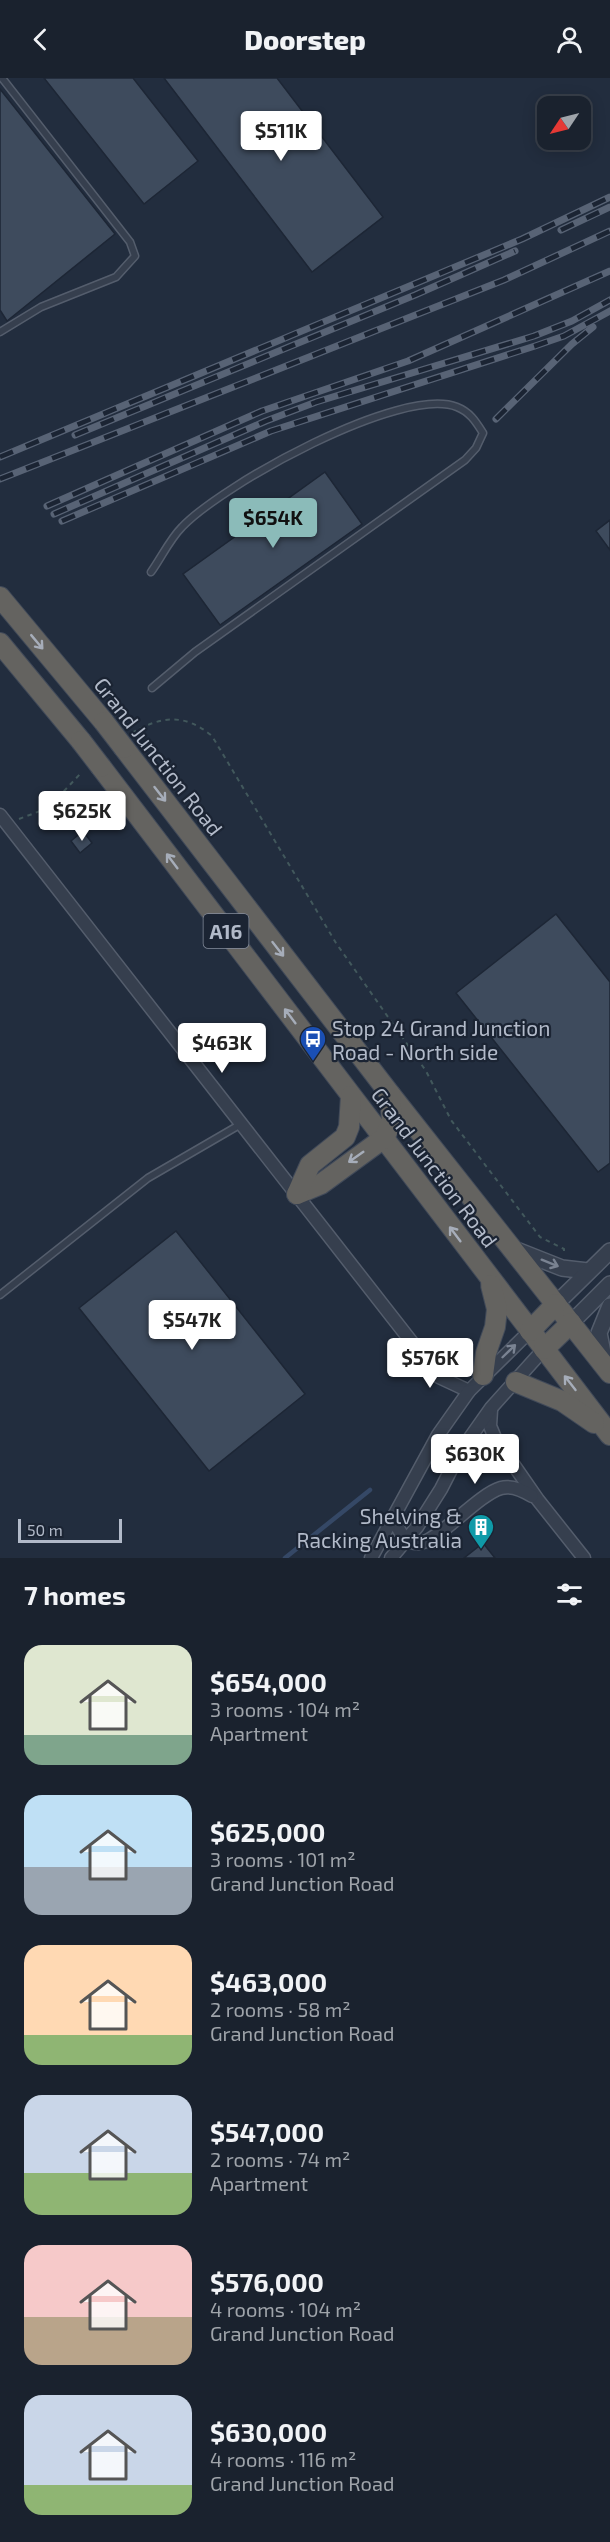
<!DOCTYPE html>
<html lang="en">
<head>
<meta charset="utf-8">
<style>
  :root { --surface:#1a222e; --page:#232a36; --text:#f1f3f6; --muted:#9fa4aa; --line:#383f4a; --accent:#8bbbb9 }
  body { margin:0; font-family:"Exo 2",sans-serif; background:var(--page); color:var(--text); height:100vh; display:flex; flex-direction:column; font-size:22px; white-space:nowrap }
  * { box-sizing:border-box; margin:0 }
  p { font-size:20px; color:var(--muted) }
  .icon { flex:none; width:33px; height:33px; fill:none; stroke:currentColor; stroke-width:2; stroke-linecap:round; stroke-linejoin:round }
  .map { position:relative; height:1480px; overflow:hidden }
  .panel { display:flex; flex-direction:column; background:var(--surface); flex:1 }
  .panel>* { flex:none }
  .needle { width:39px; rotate:235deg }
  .controls { position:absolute; left:537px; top:18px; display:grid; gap:12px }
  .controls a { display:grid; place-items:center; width:54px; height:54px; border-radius:12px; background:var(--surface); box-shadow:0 3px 15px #0003,0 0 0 2px var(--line); font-size:30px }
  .scale { position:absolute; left:18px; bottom:15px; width:104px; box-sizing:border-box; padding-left:6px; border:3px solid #b2bac9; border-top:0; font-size:16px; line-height:21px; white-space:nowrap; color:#b2bac9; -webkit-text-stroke:4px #1b2433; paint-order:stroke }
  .price { position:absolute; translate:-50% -51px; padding:0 14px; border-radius:6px; background:#fff; color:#222; font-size:20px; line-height:39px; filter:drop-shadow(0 2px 3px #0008) }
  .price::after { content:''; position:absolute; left:50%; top:36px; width:18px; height:14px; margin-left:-9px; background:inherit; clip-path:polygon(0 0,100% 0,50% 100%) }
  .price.on { background:var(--accent); color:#111 }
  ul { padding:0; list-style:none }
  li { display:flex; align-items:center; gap:18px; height:150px; padding:0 24px }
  li span { display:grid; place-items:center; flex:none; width:168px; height:120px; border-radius:18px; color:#555 }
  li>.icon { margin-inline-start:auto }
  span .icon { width:72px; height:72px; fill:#fffc; stroke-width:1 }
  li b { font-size:26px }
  h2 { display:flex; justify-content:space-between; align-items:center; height:72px; padding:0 24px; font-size:26px }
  header { display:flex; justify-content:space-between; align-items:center; height:78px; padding:0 24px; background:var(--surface); font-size:27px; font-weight:800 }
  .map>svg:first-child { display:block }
</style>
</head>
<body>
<header><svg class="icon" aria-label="back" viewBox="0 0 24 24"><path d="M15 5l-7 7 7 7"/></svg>Doorstep<svg class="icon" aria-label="person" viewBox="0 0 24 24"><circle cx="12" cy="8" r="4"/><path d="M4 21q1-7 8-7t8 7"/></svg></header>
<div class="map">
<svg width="610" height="1480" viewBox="0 0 610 1480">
  <rect width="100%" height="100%" fill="#222d3e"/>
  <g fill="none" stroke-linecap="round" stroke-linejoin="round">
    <polyline stroke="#354866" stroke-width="4.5" points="285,1480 370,1412"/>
  </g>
  <g fill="#3e4b5d" stroke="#1d2635" stroke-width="1.5">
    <polygon points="44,0 133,0 198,83 144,126"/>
    <polygon points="164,0 277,0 383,139 312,194"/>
    <polygon points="0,11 115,156 7,243 0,232"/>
    <polygon points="325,394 362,446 220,547 183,496"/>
    <polygon points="610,442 610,472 596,453"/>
    <polygon points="83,753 92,765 80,775 71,763"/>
    <polygon points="556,836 610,904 610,1085 598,1094 456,915"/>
    <polygon points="176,1153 305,1316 209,1393 79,1230"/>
    <polygon points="483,1465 495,1480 464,1480"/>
  </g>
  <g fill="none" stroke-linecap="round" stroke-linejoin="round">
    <g stroke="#545d6c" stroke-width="9">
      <g id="service">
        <polyline points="0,254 41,229 116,199 135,178 130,164 2,0"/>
        <path d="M151 494C161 480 170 461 182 449 222 407 401 307 457 329 470 334 476 344 483 355L476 370 465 382 195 574 152 610"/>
        <polyline points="0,1217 148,1100 241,1046"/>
      </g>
    </g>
    <g stroke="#545d6c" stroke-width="15">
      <g id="minor">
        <polyline points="0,737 439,1299 469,1313"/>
        <polyline points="491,1332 490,1348 495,1360 538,1422 584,1480"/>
        <path d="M394 1441C398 1452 405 1466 419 1465 437 1465 477 1417 501 1410 512 1407 524 1413 532 1418"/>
        <polyline points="371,1480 438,1357 469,1313 530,1253"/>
        <polyline points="391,1480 417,1449 441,1411 460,1374 491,1330 544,1271"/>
      </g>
    </g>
    <g stroke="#545d6c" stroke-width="18">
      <g id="tertiary">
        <polyline points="514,1171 562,1190 588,1193"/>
        <polyline points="556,1226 610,1173"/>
        <polyline points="571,1245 610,1206"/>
        <polyline points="605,1285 599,1255 610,1228"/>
      </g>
    </g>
    <g stroke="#414a59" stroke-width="22">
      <g id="trunk">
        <polyline points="0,519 104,644"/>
        <polyline points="0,565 81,663"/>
        <polyline points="124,670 390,1016 610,1295"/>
        <polyline points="101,689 610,1357"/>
        <polyline points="297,1116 321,1106 384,1060 392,1043 390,1016"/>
        <polyline points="297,1116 310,1087 345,1059 349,1049 351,1018"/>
        <polyline points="530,1253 556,1226"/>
        <polyline points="544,1271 571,1245"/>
        <polyline points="483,1297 486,1275 495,1249 497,1231 491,1207"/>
        <polyline points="516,1304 562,1323 594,1345"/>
      </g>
    </g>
    <g stroke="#42585c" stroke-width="2" stroke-dasharray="4.5 4.5" stroke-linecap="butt">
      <path d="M132 655C161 638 185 635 212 658L336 865 426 993 451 1042 540 1159 564 1171V1177"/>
      <polyline points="19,741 48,730 82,694"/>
    </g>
    <use href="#service" stroke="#363f4e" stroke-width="6"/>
    <use href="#minor" stroke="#363f4e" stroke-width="12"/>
    <use href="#tertiary" stroke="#363f4e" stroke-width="15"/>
    <use href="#trunk" stroke="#646360" stroke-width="20"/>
    <g stroke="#586375" stroke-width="7">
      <g id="rail">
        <polyline points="561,152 610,129"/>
        <polyline points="496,341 572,266 593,249"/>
        <polyline points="75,357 415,217 515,173"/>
        <polyline points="0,379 522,161 610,119"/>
        <polyline points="0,401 504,202 610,153"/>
        <polyline points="47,428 262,333 408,283 610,193"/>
        <polyline points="54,436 266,343 316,324 534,258 572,243 610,222"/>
        <polyline points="62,443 271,353 535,268 564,258 610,233"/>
      </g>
    </g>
    <use href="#rail" stroke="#1b2433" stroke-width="4.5" stroke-dasharray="14" stroke-linecap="butt"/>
    <g stroke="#414a59" stroke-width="22" stroke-linecap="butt">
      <g id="trunk-bridge">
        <polyline points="104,644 124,670"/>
        <polyline points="81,663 101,689"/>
      </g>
    </g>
    <use href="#trunk-bridge" stroke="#646360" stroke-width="20"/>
  </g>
  <defs><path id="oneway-shaft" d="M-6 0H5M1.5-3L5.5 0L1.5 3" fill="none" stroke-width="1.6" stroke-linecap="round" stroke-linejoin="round" transform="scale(1.5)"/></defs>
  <g stroke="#a6adb9">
    <use href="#oneway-shaft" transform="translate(37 564) rotate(50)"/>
    <use href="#oneway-shaft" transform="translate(160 716) rotate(52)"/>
    <use href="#oneway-shaft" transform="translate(172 783) rotate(-127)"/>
    <use href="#oneway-shaft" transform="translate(278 871) rotate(52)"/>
    <use href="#oneway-shaft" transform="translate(290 938) rotate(-127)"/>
    <use href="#oneway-shaft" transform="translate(356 1079) rotate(145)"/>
    <use href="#oneway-shaft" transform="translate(455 1156) rotate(-127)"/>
    <use href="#oneway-shaft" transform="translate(570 1305) rotate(-128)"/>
  </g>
  <g stroke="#7a8392">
    <use href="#oneway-shaft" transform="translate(550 1185) rotate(22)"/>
    <use href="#oneway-shaft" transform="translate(509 1273) rotate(-44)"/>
  </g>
  <defs>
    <g id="bus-pin" transform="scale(1.35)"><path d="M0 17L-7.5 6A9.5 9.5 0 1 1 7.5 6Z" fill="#1a4fb4" stroke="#1b2433"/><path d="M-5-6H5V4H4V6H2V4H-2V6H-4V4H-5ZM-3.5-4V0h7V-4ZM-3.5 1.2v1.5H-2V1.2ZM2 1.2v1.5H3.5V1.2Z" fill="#fff"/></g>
    <g id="building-pin" transform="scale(1.35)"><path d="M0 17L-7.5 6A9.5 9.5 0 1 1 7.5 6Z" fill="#0f9aa8" stroke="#1b2433"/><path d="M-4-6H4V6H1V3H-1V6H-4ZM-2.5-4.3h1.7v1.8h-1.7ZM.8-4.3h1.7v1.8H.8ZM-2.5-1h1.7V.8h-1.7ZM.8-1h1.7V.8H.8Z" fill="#fff"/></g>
  </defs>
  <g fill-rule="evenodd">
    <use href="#bus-pin" x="313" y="961"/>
    <use href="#building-pin" x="481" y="1449"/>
  </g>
  <g text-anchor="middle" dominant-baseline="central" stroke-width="4.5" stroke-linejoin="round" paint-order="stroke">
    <rect fill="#1b2433" stroke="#858d9c" stroke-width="1.5" x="203.5" y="836" width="45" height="34" rx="4.5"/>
    <g font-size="20" font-weight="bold" fill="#b2bac9">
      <text x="226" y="853">A16</text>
    </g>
    <g font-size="21" fill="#b2bac9" stroke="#1b2433">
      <text transform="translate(159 678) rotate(52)">Grand Junction Road</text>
      <text transform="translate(435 1089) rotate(53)">Grand Junction Road</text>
    </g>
    <g font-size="21" fill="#b2bac9" stroke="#1b2433" text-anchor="start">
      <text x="332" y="949">Stop 24 Grand Junction<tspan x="332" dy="24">Road - North side</tspan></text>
      <text x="462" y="1437" text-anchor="end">Shelving &amp;<tspan x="462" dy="24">Racking Australia</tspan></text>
    </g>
  </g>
</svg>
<div class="controls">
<a><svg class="needle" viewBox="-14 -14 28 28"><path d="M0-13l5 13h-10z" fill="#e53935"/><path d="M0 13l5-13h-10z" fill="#9fa4aa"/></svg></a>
</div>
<div class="scale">50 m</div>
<b class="price" style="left:281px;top:84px">$511K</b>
<b class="price on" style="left:273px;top:471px">$654K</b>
<b class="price" style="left:82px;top:764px">$625K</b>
<b class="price" style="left:222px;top:996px">$463K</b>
<b class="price" style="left:192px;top:1273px">$547K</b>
<b class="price" style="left:430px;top:1311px">$576K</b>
<b class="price" style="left:475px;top:1407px">$630K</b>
</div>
<section class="panel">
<h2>7 homes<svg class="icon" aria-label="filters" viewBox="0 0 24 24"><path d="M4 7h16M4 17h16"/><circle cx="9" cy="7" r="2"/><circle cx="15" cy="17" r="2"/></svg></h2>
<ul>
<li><span style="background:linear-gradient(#dfe7d0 75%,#7fa58c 0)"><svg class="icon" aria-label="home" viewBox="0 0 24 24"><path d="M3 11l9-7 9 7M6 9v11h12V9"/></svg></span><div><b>$654,000</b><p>3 rooms · 104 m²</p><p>Apartment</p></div></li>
<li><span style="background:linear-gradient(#bfe0f5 60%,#9aa5b1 0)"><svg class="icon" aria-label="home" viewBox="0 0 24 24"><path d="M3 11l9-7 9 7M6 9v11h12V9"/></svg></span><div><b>$625,000</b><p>3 rooms · 101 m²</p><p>Grand Junction Road</p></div></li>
<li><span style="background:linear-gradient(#ffd9b3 75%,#8fb573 0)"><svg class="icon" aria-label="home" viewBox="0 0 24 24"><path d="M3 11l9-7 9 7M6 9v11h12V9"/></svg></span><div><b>$463,000</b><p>2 rooms · 58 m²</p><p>Grand Junction Road</p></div></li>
<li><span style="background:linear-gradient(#c9d6e8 65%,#8fb573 0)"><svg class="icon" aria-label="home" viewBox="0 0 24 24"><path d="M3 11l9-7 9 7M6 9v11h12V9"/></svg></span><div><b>$547,000</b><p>2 rooms · 74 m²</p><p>Apartment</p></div></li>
<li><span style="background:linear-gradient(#f6c9c9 60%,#b9a48a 0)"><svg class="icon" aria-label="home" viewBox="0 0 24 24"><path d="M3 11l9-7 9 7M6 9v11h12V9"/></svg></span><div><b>$576,000</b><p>4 rooms · 104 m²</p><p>Grand Junction Road</p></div></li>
<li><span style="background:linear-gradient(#c9d6e8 75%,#8fb573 0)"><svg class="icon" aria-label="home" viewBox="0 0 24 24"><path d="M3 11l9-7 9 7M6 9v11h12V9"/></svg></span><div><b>$630,000</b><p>4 rooms · 116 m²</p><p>Grand Junction Road</p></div></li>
</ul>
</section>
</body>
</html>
